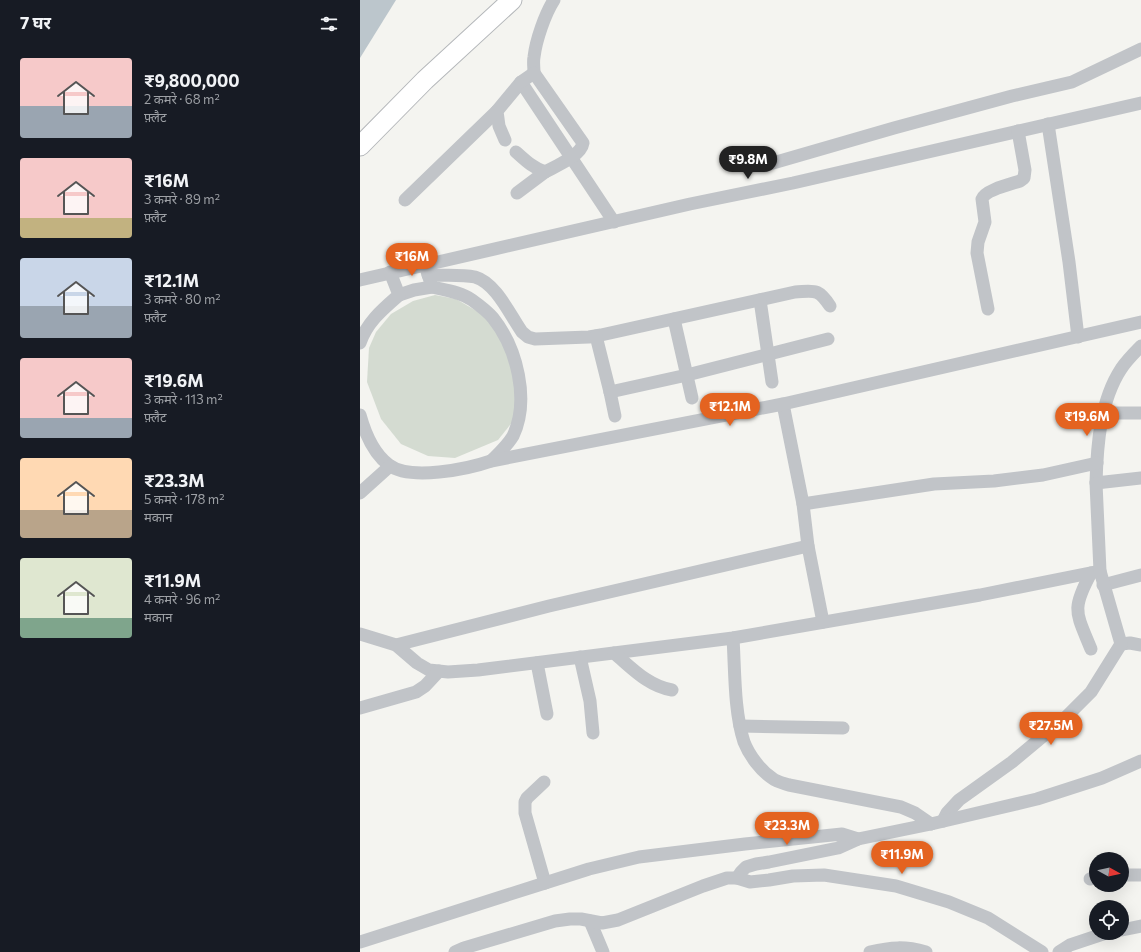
<!DOCTYPE html>
<html lang="hi">
<head>
<meta charset="utf-8">
<style>
  :root { --surface:#171b24; --page:#20242c; --text:#f1f3f6; --muted:#9ea1a6; --accent:#e46320 }
  body { margin:0; font-family:Commissioner,"Noto Sans Devanagari",sans-serif; background:var(--page); color:var(--text); height:100vh; display:flex; flex-direction:column; font-size:15px; white-space:nowrap }
  * { box-sizing:border-box; margin:0 }
  p { font-size:13px; color:var(--muted) }
  .icon { flex:none; width:22px; height:22px; fill:none; stroke:currentColor; stroke-width:2; stroke-linecap:round; stroke-linejoin:round }
  .map { position:relative; flex:1; overflow:hidden }
  .drawer { display:flex; flex-direction:column; background:var(--surface); width:360px }
  .drawer>* { flex:none }
  .needle { width:26px; rotate:98deg }
  .tools { position:absolute; left:729px; top:852px; display:grid; gap:8px }
  .tools a { display:grid; place-items:center; width:40px; height:40px; border-radius:50%; background:var(--surface); box-shadow:0 4px 16px #0002; font-size:20px }
  .price { position:absolute; translate:-50% -34px; padding:0 9px; border-radius:14px; background:var(--accent); color:#fff; font-size:13px; line-height:26px; filter:drop-shadow(0 1px 2px #0008) }
  .price::after { content:''; position:absolute; left:50%; top:24px; width:12px; height:9px; margin-left:-6px; background:inherit; clip-path:polygon(0 0,100% 0,50% 100%) }
  .price.selected { background:#222; color:#fff }
  ul { padding:0; list-style:none }
  li { display:flex; align-items:center; gap:12px; height:100px; padding:0 20px }
  li span { display:grid; place-items:center; flex:none; width:112px; height:80px; border-radius:4px; color:#555 }
  li>.icon { margin-inline-start:auto }
  span .icon { width:48px; height:48px; fill:#fffc; stroke-width:1 }
  li b { font-size:17px }
  h2 { display:flex; justify-content:space-between; align-items:center; height:48px; padding:0 20px; font-size:17px }
  main { display:flex; flex:1; min-height:0 }
  .map>svg:first-child { display:block }
</style>
</head>
<body>
<main>
<section class="drawer">
<h2>7 घर<svg class="icon" aria-label="filters" viewBox="0 0 24 24"><path d="M4 7h16M4 17h16"/><circle cx="9" cy="7" r="2"/><circle cx="15" cy="17" r="2"/></svg></h2>
<ul>
<li><span style="background:linear-gradient(#f6c9c9 60%,#9aa5b1 0)"><svg class="icon" aria-label="home" viewBox="0 0 24 24"><path d="M3 11l9-7 9 7M6 9v11h12V9"/></svg></span><div><b>₹9,800,000</b><p>2 कमरे · 68 m²</p><p>फ़्लैट</p></div></li>
<li><span style="background:linear-gradient(#f6c9c9 75%,#c2b280 0)"><svg class="icon" aria-label="home" viewBox="0 0 24 24"><path d="M3 11l9-7 9 7M6 9v11h12V9"/></svg></span><div><b>₹16M</b><p>3 कमरे · 89 m²</p><p>फ़्लैट</p></div></li>
<li><span style="background:linear-gradient(#c9d6e8 60%,#9aa5b1 0)"><svg class="icon" aria-label="home" viewBox="0 0 24 24"><path d="M3 11l9-7 9 7M6 9v11h12V9"/></svg></span><div><b>₹12.1M</b><p>3 कमरे · 80 m²</p><p>फ़्लैट</p></div></li>
<li><span style="background:linear-gradient(#f6c9c9 75%,#9aa5b1 0)"><svg class="icon" aria-label="home" viewBox="0 0 24 24"><path d="M3 11l9-7 9 7M6 9v11h12V9"/></svg></span><div><b>₹19.6M</b><p>3 कमरे · 113 m²</p><p>फ़्लैट</p></div></li>
<li><span style="background:linear-gradient(#ffd9b3 65%,#b9a48a 0)"><svg class="icon" aria-label="home" viewBox="0 0 24 24"><path d="M3 11l9-7 9 7M6 9v11h12V9"/></svg></span><div><b>₹23.3M</b><p>5 कमरे · 178 m²</p><p>मकान</p></div></li>
<li><span style="background:linear-gradient(#dfe7d0 75%,#7fa58c 0)"><svg class="icon" aria-label="home" viewBox="0 0 24 24"><path d="M3 11l9-7 9 7M6 9v11h12V9"/></svg></span><div><b>₹11.9M</b><p>4 कमरे · 96 m²</p><p>मकान</p></div></li>
</ul>
</section>
<div class="map">
<svg width="781" height="952" viewBox="0 0 781 952">
  <rect width="100%" height="100%" fill="#f4f4f0"/>
  <polygon fill="#d4dbd1" points="75,295 96,299 127,317 140,336 158,385 154,420 138,440 95,458 68,456 41,444 21,419 7,382 9,348 16,332 31,314 53,301"/>
  <polygon fill="#bcc6cc" points="0,0 36,0 0,58"/>
  <g fill="none" stroke-linecap="round" stroke-linejoin="round">
    <g stroke="#b4b7ba" stroke-width="21">
      <polyline id="highway" points="0,146 65,80 152,0"/>
    </g>
    <g stroke="#c1c4c8" stroke-width="13">
      <path d="M174 73C174 67 173 62 174 57 176 40 185 14 194 0"/>
      <polyline points="688,124 709,262 718,337"/>
      <polyline points="145,140 139,126 137,111 161,82 254,222"/>
      <path d="M156 152C165 160 173 168 185 172 196 166 221 156 223 143L174 73 161 82"/>
      <polyline points="406,165 534,128 652,96 712,82 781,49"/>
      <polyline points="157,193 185,172"/>
      <polyline points="45,200 137,111"/>
      <path d="M66 268 72 287C85 290 101 292 112 300 119 305 128 312 133 318 157 348 170 400 153 436 147 446 139 453 131 461"/>
      <path d="M68 275C83 276 100 274 115 277 136 283 150 315 162 332L168 337 175 339 229 337 241 335 435 292C455 291 458 288 470 306"/>
      <polyline points="0,280 330,204 433,183 781,103"/>
      <polyline points="39,295 54,290 72,287"/>
      <polyline points="400,300 412,382"/>
      <path d="M628 309 617 253 618 242 625 222 622 199C625 190 651 184 660 181L664 178 665 170 658 131"/>
      <polyline points="314,319 332,398"/>
      <polyline points="236,336 250,392 255,416"/>
      <path d="M0 343C7 322 23 309 39 295L30 272"/>
      <path d="M781 346C774 353 766 361 761 369 740 401 737 446 736 483L781 478"/>
      <polyline points="250,392 327,375 468,339"/>
      <polyline points="423,404 443,504 448,546 463,622"/>
      <polyline points="743,413 781,413"/>
      <path d="M0 415C5 433 14 454 29 465 50 481 108 469 131 461L423 404 781 322"/>
      <polyline points="0,493 30,466"/>
      <polyline points="443,504 574,484 634,481 683,475 737,463"/>
      <polyline points="743,585 781,575"/>
      <polyline points="0,634 36,645 57,663 69,670 88,672 118,670 373,638 620,595 740,571"/>
      <path d="M373 638C375 670 374 712 384 742 389 755 401 771 412 778 417 782 423 783 429 785L541 807 555 813 571 824"/>
      <polyline points="761,644 770,643 781,645"/>
      <polyline points="36,645 189,606 448,546"/>
      <path d="M731 649C716 612 711 610 731 573"/>
      <path d="M254 653C272 668 288 686 312 690"/>
      <polyline points="220,657 230,701 233,733"/>
      <polyline points="177,663 187,714"/>
      <polyline points="0,708 56,692 65,686 79,671"/>
      <polyline points="380,726 483,728"/>
      <polyline points="184,782 167,798 165,802 165,813 185,883"/>
      <polyline points="583,821 587,813 599,800 652,762 706,717 731,692 761,644 740,571 736,483"/>
      <polyline points="762,875 781,875"/>
      <polyline points="377,878 381,872 386,867 396,864 409,862 478,848 498,839 571,824 677,799 742,778 781,761"/>
      <polyline points="730,879 736,877"/>
      <polyline points="230,921 243,952"/>
      <polyline points="762,930 781,926"/>
      <polyline points="0,942 185,883 229,869 279,857 385,844 482,834 498,839"/>
      <polyline points="95,952 104,948 195,921 210,919 221,919 242,923 258,920 343,886 367,878 377,878 390,882 409,880 433,876 464,875 536,886 589,902 628,918 682,952"/>
      <path d="M510 952C531 947 545 946 566 952"/>
      <polyline points="699,952 710,945 746,933"/>
    </g>
    <use href="#highway" stroke="#fff" stroke-width="19"/>
  </g>
</svg>
<div class="tools">
<a><svg class="needle" viewBox="-14 -14 28 28"><path d="M0-13l5 13h-10z" fill="#e53935"/><path d="M0 13l5-13h-10z" fill="#9ea1a6"/></svg></a>
<a><svg class="icon" aria-label="locate" viewBox="0 0 24 24"><circle cx="12" cy="12" r="6"/><path d="M12 2v4M12 18v4M2 12h4M18 12h4"/></svg></a>
</div>
<b class="price selected" style="left:388px;top:180px">₹9.8M</b>
<b class="price" style="left:52px;top:277px">₹16M</b>
<b class="price" style="left:370px;top:427px">₹12.1M</b>
<b class="price" style="left:727px;top:437px">₹19.6M</b>
<b class="price" style="left:691px;top:746px">₹27.5M</b>
<b class="price" style="left:427px;top:846px">₹23.3M</b>
<b class="price" style="left:542px;top:875px">₹11.9M</b>
</div>
</main>
</body>
</html>
